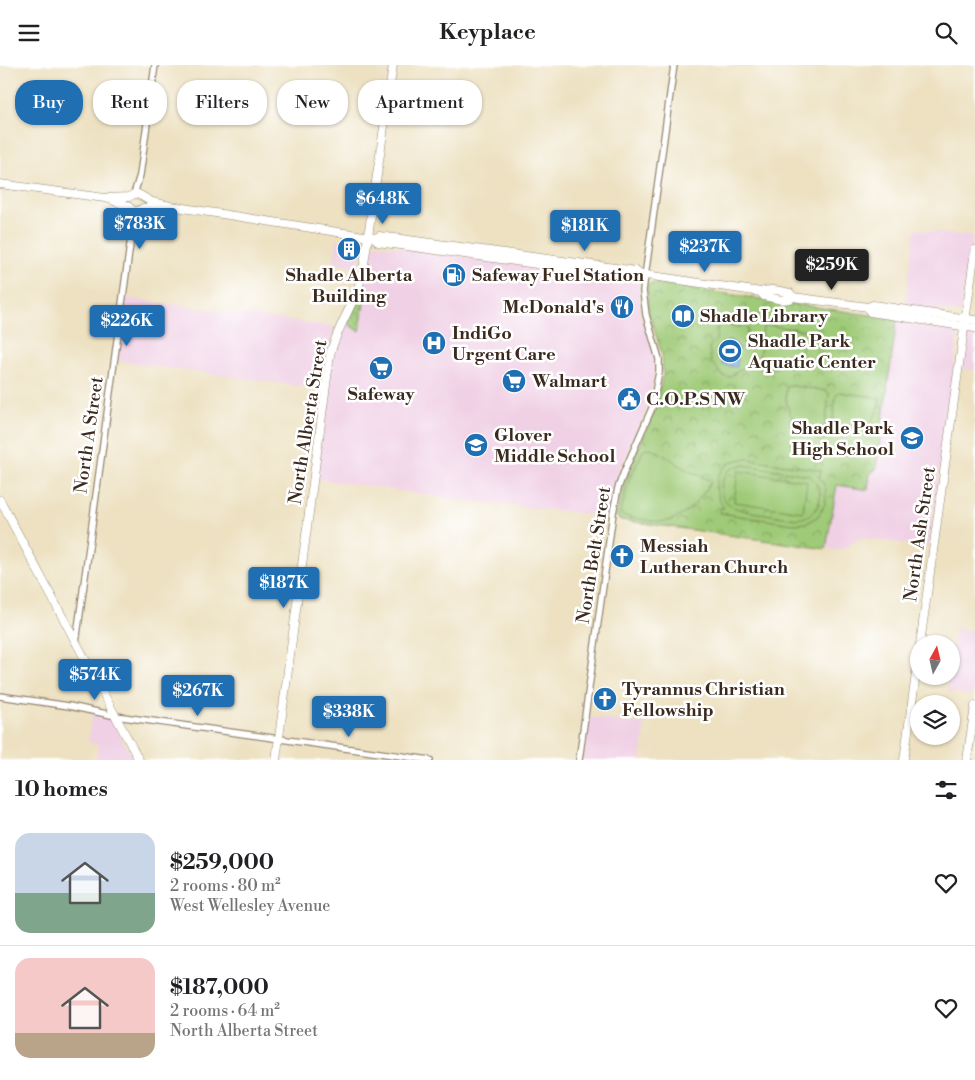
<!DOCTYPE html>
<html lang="en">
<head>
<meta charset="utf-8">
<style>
  :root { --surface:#fff; --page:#f6f6f6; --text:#202124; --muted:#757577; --line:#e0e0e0; --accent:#1f6fb2 }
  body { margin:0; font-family:"Libre Bodoni",serif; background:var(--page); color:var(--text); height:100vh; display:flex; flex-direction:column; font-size:19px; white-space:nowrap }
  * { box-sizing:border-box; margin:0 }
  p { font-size:16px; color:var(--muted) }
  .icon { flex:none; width:28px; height:28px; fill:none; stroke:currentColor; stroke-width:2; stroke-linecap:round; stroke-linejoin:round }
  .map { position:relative; height:695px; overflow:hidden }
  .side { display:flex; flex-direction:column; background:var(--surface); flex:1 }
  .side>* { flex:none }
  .hud { position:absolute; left:15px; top:15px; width:500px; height:45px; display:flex; gap:10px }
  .needle { width:32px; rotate:8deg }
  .tools { position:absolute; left:910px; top:570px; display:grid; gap:10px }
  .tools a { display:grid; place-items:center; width:50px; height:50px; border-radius:50%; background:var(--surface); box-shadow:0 1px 4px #0004; font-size:25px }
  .price { position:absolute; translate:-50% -42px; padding:0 11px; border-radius:5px; background:var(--accent); color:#fff; font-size:16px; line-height:32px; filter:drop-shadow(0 1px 2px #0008) }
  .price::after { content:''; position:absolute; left:50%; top:30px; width:15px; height:11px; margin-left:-8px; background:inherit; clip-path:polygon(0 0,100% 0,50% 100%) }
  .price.selected { background:#222; color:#fff }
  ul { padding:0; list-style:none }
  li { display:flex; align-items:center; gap:15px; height:125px; padding:0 15px }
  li+li { border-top:1px solid var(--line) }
  li span { display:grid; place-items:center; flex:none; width:140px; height:100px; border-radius:15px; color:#555 }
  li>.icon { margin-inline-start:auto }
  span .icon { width:60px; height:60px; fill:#fffc; stroke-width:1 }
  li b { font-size:21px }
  h2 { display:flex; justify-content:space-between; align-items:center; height:60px; padding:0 15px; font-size:21px }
  .pill { padding:0 18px; border-radius:20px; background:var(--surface); box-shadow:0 1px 4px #0004; font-size:18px; line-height:45px }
  .pill.selected { background:var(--accent); color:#fff }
  header { display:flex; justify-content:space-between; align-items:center; height:65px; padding:0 15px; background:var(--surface); font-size:22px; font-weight:800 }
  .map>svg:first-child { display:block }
</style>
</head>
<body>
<header><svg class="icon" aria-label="menu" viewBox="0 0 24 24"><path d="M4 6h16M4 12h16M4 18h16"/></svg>Keyplace<svg class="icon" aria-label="search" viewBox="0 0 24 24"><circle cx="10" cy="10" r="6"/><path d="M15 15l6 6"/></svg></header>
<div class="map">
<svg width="975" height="695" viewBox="0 0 975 695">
  <defs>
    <pattern id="grass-dots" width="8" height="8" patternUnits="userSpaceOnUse" patternTransform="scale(1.25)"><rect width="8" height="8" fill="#9fca77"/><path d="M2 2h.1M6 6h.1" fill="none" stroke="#83a461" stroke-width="1.8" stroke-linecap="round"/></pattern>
    <pattern id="park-crowns" width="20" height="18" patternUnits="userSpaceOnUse" patternTransform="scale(1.25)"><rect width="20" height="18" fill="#9fca77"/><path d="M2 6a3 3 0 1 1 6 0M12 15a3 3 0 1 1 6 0" fill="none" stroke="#83a461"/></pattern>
    <pattern id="water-ripples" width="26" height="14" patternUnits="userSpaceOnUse" patternTransform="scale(1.25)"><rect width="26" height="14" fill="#77abe4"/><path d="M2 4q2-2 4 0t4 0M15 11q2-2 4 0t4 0" fill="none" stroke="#638bb8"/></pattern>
  </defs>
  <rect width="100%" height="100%" fill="#fff"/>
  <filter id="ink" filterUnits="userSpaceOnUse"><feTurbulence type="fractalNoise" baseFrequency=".02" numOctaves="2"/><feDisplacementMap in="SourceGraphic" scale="10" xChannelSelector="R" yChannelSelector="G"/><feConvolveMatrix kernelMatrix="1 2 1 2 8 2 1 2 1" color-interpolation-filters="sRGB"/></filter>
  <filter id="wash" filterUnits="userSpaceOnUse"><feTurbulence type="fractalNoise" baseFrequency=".0096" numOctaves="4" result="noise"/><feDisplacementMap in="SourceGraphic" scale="20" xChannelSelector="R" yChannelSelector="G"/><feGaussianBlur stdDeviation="1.12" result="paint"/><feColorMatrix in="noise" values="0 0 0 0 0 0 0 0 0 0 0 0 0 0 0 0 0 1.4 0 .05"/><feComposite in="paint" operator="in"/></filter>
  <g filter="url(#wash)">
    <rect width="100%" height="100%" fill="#ede1c1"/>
    <g fill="#f0d0e5">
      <polygon points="915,164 973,172 961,248 906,241 905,240"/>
      <polygon points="337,174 358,177 361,180 359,201 334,198"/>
      <polygon points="376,179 635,216 639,218 641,251 654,290 654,314 645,348 623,397 614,424 606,451 456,434 318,414 317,413 333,290 343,264 363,224 371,184"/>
      <polygon points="126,233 335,262 328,281 321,324 118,296"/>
      <polygon points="897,254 956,263 959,266 929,479 927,482 865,473 855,476 842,485 826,484 837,420 870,408 876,404"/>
      <polygon points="968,265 975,266 975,305 962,304"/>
      <polygon points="955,563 975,566 975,620 974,627 971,630 947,626 949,611 951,611 951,593"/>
      <polygon points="92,649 111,654 134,695 96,695 98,679 88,677"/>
      <polygon points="590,652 645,660 641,695 583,695 588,655"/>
    </g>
    <polygon fill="url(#grass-dots)" stroke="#6d7a4a" points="365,222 366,222 360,266 352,262 348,257"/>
    <polygon fill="url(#park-crowns)" stroke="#6d7a4a" points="653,218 897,254 876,404 870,409 868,425 837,420 826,484 621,455 616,451 619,437 627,410 653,350 663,310 662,289 648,245 647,223 648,220"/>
    <g fill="#9fca77" stroke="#6d7a4a" fill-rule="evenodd">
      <polygon points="718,259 748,263 746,275 744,275 744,279 755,290 746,301 729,312 723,311 711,297 709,282 716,275"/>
      <path d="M766 260 807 266C805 292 783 307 758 303L763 263Z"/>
      <path d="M787 320 827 326 829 329 824 369C798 366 781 346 787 320Z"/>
      <path d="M839 327 880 333C878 359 856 375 831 370L836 330Z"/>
      <path d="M650 383 668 392 685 404 711 416C703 431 685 454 666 456 653 458 637 453 624 451L620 449 629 415 644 384Z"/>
      <path d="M748 394 821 405 820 411H818L823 417 826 426 825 439 818 451 807 458 793 459 720 448 721 443H724C707 420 720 393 748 394ZM744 400 808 410C828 423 822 451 798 454 787 453 777 451 767 449 748 447 712 444 723 415 726 405 734 401 744 400Z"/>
      <polygon points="738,406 807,416 803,447 734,437"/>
    </g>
    <polygon fill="url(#water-ripples)" stroke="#596a81" points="727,276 732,276 739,282 738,286 728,290 727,292 738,294 737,302 722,300 723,292 719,291 719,286 727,286 725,281"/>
  </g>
  <g filter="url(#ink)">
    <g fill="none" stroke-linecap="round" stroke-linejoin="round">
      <g stroke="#948670" stroke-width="8">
        <g id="minor">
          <polyline points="134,129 140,110 155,0"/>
          <polyline points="76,578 132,165 131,145"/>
          <polyline points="0,631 69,641 116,651 430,695"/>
          <polyline points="579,695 613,448 618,423 624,407 652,343 659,307 659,294 646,250 643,226 674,0"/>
        </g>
      </g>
      <g stroke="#948670" stroke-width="9">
        <g id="major">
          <path d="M0 119 105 133 129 132 134 129H138L152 137 170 141 376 173 379 171 615 203 636 206 639 209 761 227C770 223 780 226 790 228L793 232"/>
          <polyline points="114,136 128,141 135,147 143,143 158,142"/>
          <polyline points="376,173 378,177 615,210 635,213 639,209"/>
          <path d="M761 227 764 231C773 233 786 238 793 232L868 242 873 240 975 255"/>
          <polyline points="868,242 870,247 975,263"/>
          <polyline points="0,435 139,695"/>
          <polyline points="920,579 975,185"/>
          <path d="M276 695 330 290C337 261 357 236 363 206L393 0"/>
          <polyline points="904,695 919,587"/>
          <polyline points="967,695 975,641"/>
        </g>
      </g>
      <use href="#minor" stroke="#fff" stroke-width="5.5"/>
      <use href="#major" stroke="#fff" stroke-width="8"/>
    </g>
  </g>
  <defs>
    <g id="building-disc" transform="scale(1.25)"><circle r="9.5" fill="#1f6fb2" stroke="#fff"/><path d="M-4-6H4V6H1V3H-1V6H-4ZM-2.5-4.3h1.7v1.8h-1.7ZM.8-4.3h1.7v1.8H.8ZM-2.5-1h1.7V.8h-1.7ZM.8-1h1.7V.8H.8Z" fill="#fff"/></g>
    <g id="fuel-disc" transform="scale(1.25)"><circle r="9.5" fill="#1f6fb2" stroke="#fff"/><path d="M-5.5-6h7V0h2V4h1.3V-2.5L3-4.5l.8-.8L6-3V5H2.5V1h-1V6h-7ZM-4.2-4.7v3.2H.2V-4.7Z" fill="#fff"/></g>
    <g id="restaurant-disc" transform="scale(1.25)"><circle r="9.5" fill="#1f6fb2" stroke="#fff"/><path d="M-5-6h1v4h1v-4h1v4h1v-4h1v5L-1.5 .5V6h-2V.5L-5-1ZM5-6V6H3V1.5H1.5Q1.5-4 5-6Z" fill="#fff"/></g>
    <g id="library-disc" transform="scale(1.25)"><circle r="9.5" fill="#1f6fb2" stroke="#fff"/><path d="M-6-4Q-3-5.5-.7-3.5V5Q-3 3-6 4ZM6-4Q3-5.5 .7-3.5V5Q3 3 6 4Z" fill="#fff"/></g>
    <g id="hospital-disc" transform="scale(1.25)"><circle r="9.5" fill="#1f6fb2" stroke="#fff"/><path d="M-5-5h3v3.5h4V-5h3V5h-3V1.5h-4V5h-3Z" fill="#fff"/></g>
    <g id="stadium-disc" transform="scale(1.25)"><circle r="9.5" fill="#1f6fb2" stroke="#fff"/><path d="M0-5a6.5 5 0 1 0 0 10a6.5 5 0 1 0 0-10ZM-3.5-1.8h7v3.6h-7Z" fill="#fff"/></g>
    <g id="supermarket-disc" transform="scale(1.25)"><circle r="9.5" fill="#1f6fb2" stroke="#fff"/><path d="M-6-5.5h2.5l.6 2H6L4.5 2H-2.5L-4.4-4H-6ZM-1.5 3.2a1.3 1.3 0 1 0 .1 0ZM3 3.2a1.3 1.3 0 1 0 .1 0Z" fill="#fff"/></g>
    <g id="civic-disc" transform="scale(1.25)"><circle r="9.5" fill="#1f6fb2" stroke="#fff"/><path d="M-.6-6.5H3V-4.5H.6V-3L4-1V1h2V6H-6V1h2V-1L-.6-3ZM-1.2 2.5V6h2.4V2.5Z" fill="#fff"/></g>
    <g id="school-disc" transform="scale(1.25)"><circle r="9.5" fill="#1f6fb2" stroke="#fff"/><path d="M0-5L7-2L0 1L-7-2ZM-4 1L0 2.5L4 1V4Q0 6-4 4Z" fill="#fff"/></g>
    <g id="church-disc" transform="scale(1.25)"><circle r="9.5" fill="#1f6fb2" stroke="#fff"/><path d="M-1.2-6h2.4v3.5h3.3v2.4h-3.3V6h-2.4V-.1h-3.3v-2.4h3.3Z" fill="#fff"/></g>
  </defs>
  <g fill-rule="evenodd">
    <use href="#building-disc" x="349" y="184"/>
    <use href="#fuel-disc" x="454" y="210"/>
    <use href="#restaurant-disc" x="622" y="242"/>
    <use href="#library-disc" x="683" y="251"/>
    <use href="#hospital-disc" x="434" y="278"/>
    <use href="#stadium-disc" x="730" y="286"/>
    <use href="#supermarket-disc" x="381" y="303"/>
    <use href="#supermarket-disc" x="514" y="316"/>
    <use href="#civic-disc" x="629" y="334"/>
    <use href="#school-disc" x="912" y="373"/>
    <use href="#school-disc" x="476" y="380"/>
    <use href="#church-disc" x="622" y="491"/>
    <use href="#church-disc" x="605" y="634"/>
  </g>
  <g text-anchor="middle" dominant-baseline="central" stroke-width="5" stroke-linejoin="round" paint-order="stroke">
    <g font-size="18" font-weight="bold" fill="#3b2a1e" stroke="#fff" text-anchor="start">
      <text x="349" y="210" text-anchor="middle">Shadle Alberta<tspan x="349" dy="21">Building</tspan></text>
      <text x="472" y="210">Safeway Fuel Station</text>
      <text x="604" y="242" text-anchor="end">McDonald's</text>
      <text x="700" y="251">Shadle Library</text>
      <text x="452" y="268">IndiGo<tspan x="452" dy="21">Urgent Care</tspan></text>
      <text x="748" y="276">Shadle Park<tspan x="748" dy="21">Aquatic Center</tspan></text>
      <text x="532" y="316">Walmart</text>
      <text x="381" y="329" text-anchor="middle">Safeway</text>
      <text x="646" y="334">C.O.P.S NW</text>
      <text x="894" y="363" text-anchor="end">Shadle Park<tspan x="894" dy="21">High School</tspan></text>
      <text x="494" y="370">Glover<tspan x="494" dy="21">Middle School</tspan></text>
      <text x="640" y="481">Messiah<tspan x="640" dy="21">Lutheran Church</tspan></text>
      <text x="622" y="624">Tyrannus Christian<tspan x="622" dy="21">Fellowship</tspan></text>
    </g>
    <g font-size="18" fill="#3b2a1e" stroke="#fff">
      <text transform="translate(308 357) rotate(-81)">North Alberta Street</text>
      <text transform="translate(89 370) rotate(-82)">North A Street</text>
      <text transform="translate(920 469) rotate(-82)">North Ash Street</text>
      <text transform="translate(594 490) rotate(-81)">North Belt Street</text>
    </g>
  </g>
</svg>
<div class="tools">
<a><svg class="needle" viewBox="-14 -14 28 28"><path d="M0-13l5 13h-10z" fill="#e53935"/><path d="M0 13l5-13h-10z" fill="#757577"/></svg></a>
<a><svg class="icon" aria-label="layers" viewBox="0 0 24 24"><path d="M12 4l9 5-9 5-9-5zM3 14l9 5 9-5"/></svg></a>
</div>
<b class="price" style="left:383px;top:160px">$648K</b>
<b class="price" style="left:140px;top:185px">$783K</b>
<b class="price" style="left:585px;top:187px">$181K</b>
<b class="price" style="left:705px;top:208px">$237K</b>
<b class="price selected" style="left:832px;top:226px">$259K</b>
<b class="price" style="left:127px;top:282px">$226K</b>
<b class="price" style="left:284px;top:544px">$187K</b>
<b class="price" style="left:95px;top:636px">$574K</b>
<b class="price" style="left:198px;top:652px">$267K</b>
<b class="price" style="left:349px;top:673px">$338K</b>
<div class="hud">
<a class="pill selected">Buy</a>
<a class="pill">Rent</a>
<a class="pill">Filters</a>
<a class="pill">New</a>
<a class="pill">Apartment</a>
</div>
</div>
<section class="side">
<h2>10 homes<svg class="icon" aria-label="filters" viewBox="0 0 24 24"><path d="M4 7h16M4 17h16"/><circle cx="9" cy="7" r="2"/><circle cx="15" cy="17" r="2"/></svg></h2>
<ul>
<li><span style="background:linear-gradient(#c9d6e8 60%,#7fa58c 0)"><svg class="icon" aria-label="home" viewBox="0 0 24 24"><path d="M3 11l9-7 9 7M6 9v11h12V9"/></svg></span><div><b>$259,000</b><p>2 rooms · 80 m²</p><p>West Wellesley Avenue</p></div><svg class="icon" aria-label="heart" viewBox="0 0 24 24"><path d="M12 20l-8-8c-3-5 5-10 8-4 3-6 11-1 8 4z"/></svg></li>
<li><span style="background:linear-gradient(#f6c9c9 75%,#b9a48a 0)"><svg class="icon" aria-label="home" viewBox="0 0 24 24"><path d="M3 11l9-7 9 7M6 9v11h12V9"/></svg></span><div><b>$187,000</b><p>2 rooms · 64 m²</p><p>North Alberta Street</p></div><svg class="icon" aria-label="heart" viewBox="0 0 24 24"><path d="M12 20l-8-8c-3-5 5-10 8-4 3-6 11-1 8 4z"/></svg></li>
</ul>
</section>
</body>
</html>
